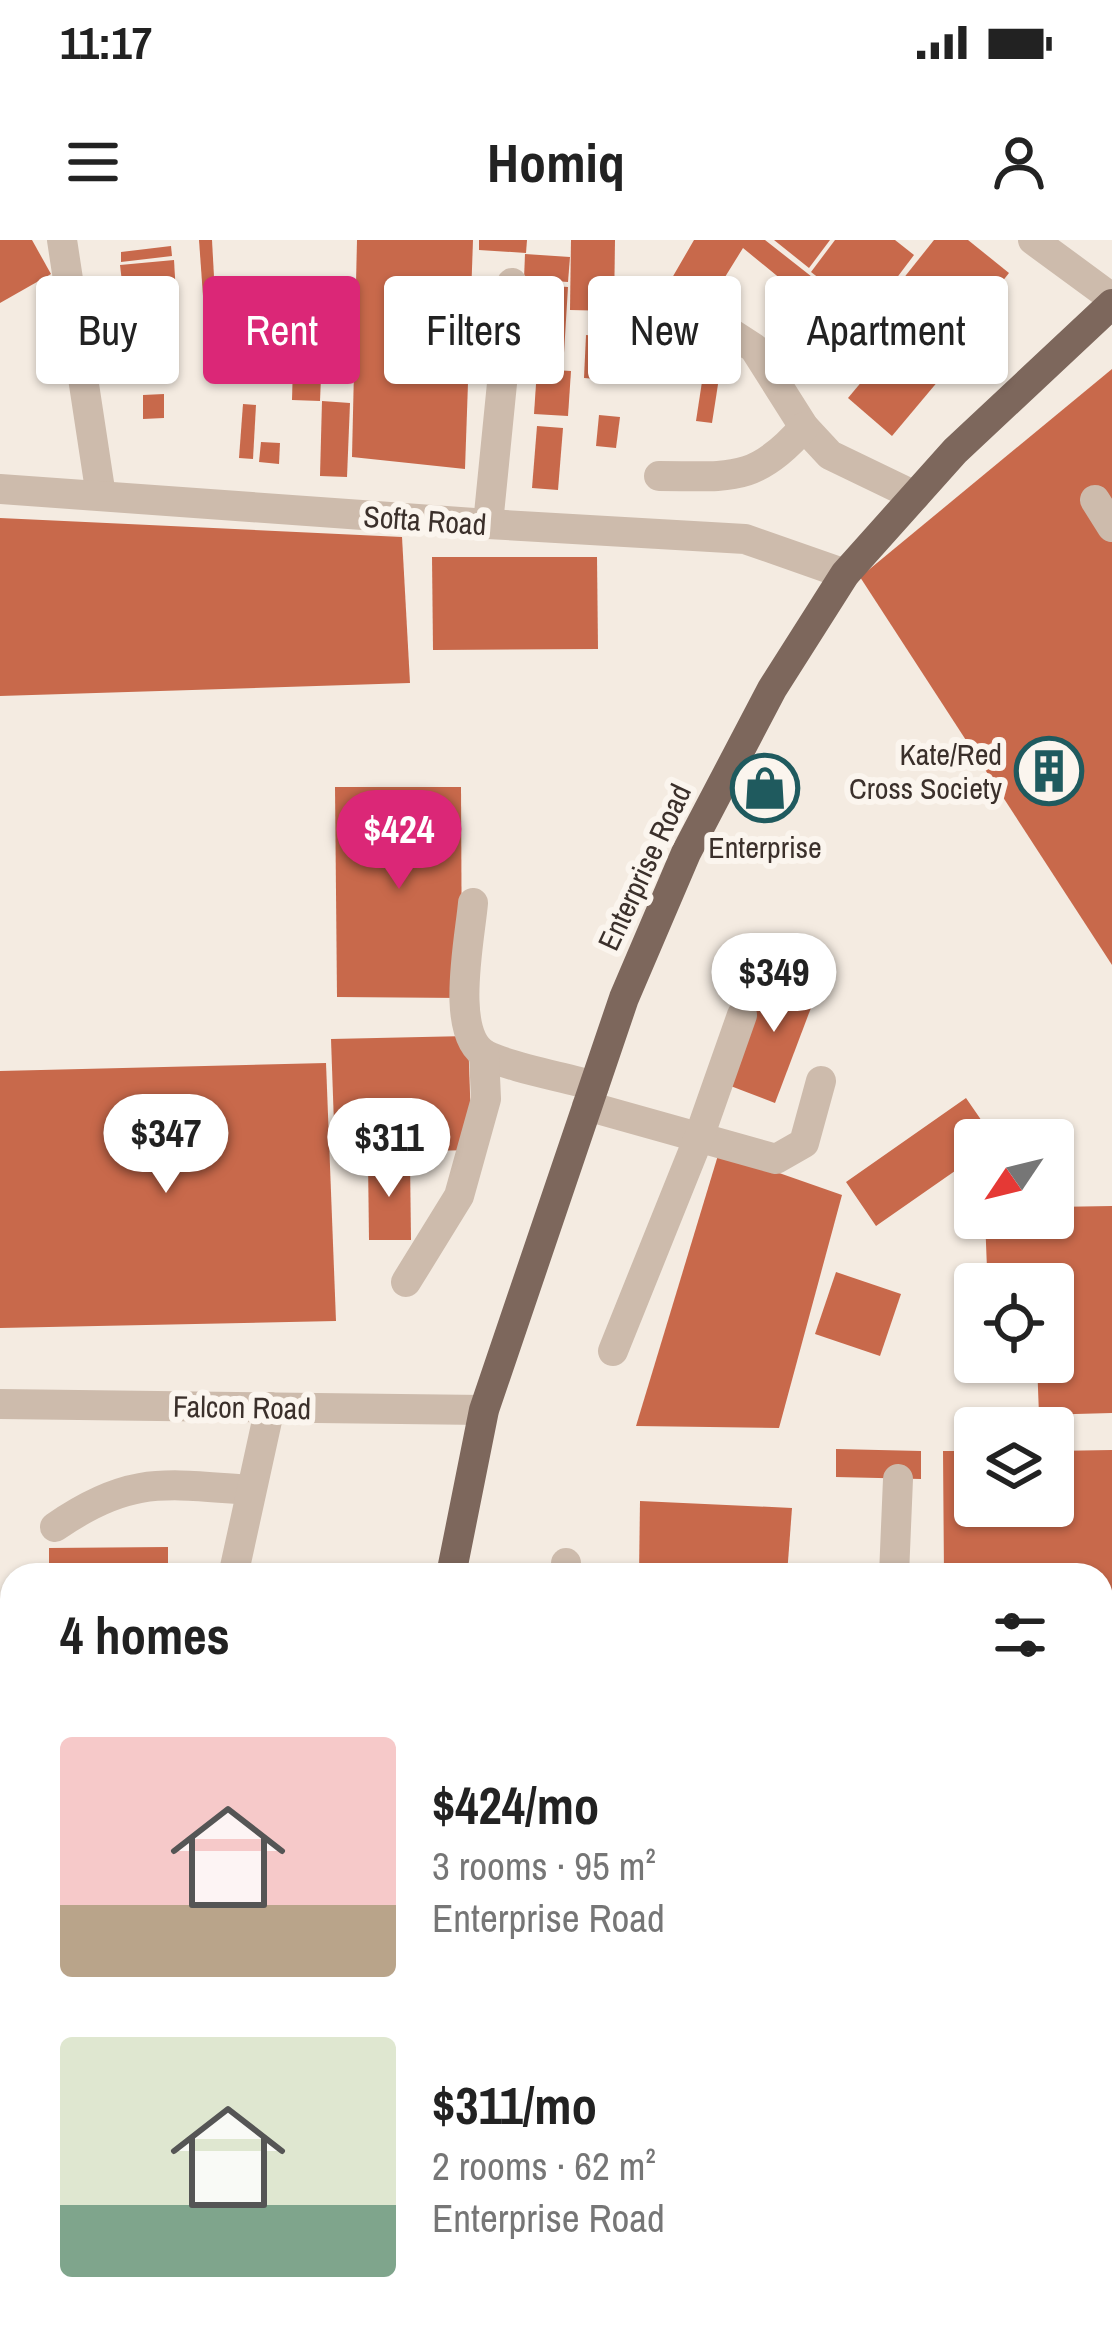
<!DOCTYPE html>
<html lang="en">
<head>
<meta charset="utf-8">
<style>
  :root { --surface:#fff; --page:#f6f6f6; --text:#222; --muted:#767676; --accent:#db2777 }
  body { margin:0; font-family:"Archivo Narrow",sans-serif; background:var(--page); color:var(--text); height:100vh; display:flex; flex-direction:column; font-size:45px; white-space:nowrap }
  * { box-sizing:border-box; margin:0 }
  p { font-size:39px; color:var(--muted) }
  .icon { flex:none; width:66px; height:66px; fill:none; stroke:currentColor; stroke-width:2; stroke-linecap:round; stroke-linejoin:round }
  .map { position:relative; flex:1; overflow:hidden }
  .panel { position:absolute; left:0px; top:1323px; width:1113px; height:771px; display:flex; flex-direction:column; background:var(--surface); border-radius:36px 36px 0 0; box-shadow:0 3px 9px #0004 }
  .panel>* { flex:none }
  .hud { position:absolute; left:36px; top:36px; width:1041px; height:108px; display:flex; gap:24px }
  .needle { width:78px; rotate:235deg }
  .controls { position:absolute; left:954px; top:879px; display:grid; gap:24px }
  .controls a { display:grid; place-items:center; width:120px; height:120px; border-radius:12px; background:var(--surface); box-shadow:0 3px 9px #0004; font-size:60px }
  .price { position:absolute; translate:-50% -102px; padding:0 27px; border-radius:42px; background:#fff; color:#222; font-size:39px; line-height:78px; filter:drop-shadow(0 3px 6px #0008) }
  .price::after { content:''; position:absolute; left:50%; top:72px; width:36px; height:27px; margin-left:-18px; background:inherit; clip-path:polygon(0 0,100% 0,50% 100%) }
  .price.current { background:var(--accent); color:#fff }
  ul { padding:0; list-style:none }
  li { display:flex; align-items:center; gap:36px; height:300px; padding:0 60px }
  li span { display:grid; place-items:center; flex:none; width:336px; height:240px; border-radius:12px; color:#555 }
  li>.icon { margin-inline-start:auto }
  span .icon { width:144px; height:144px; fill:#fffc; stroke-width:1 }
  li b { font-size:51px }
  h2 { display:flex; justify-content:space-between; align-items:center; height:144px; padding:0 60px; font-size:51px }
  .chip { padding:0 42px; border-radius:12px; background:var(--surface); box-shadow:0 3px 9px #0004; font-size:42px; line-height:108px }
  .chip.current { background:var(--accent); color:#fff }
  .status { display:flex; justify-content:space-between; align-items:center; height:84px; padding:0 60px; background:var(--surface); direction:ltr }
  .status svg { height:33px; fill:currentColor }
  header { display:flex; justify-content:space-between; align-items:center; height:156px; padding:0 60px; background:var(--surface); font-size:54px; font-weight:700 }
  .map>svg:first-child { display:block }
</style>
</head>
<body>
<div class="status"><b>11:17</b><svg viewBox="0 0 49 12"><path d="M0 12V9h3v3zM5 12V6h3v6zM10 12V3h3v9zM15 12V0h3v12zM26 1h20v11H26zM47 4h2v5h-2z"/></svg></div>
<header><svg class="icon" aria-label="menu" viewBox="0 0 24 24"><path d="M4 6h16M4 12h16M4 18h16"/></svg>Homiq<svg class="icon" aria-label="person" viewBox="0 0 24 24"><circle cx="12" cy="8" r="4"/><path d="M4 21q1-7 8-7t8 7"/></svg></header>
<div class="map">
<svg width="1112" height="2092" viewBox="0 0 1112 2092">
  <rect width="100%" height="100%" fill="#f4ebe1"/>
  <g fill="#c8694b">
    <polygon points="0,0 32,0 51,34 0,63"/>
    <polygon points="199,0 212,0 215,55 203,56"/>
    <polygon points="357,0 473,0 465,229 352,217"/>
    <polygon points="479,0 527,0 526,13 479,10"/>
    <polygon points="571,0 615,0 614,71 570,70"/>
    <polygon points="694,0 765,0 891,99 877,118 743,8 712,58 672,38"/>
    <polygon points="774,0 830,0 809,28"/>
    <polygon points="835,0 895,0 914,15 868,76 811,32"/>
    <polygon points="934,0 968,0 1009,33 933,129 871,79"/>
    <polygon points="171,6 172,16 121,22 121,12"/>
    <polygon points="525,14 570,17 568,42 524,39"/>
    <polygon points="174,20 179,107 130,110 120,25"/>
    <polygon points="519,44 568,47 564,113 549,112 550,74 533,73 533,84 517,83"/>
    <polygon points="250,58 264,58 264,119 250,118"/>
    <polygon points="477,68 505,72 502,103 473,99"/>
    <polygon points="294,88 323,89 320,161 292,160"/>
    <polygon points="586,95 636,99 633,142 584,138"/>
    <polygon points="894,103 939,140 892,196 848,158"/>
    <polygon points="705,122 721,125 712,183 696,181"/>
    <polygon points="537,129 571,131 568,176 534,174"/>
    <polygon points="1112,129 1112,725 860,337"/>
    <polygon points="164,154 164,178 143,179 143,155"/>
    <polygon points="322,161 350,163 347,237 320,236"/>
    <polygon points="243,164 256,165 253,219 239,218"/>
    <polygon points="599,175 620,177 616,208 596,206"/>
    <polygon points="537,186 563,188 558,250 532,248"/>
    <polygon points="261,202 280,203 279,224 259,222"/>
    <polygon points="0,278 402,297 410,443 0,456"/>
    <polygon points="432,317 597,317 598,409 433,410"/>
    <polygon points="335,547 461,547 462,758 337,757"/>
    <polygon points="773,726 820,744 775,863 728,845"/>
    <polygon points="468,796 472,910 335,913 331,799"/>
    <polygon points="326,823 336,1081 0,1088 0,831"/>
    <polygon points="966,858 995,900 975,900 975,917 876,986 846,942"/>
    <polygon points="719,912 842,955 779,1188 636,1186"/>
    <polygon points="368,920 410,920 411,1000 369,1000"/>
    <polygon points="1112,966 1112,1173 1039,1175 1037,1122 1053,1122 1053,1044 975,1044 975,1087 963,1087 962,1030 987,1029 985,978 1053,978 1053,967"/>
    <polygon points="836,1032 901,1054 880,1116 815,1094"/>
    <polygon points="836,1209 921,1211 921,1239 836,1237"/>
    <polygon points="1112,1210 1112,1378 1101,1378 1101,1335 944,1335 943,1211 975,1211 975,1266 1053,1266 1053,1211"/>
    <polygon points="640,1261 792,1268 787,1335 639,1335"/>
    <polygon points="168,1307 168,1328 271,1327 271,1335 49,1335 49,1308"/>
    <rect x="1101" y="1423" width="11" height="187"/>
    <rect x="0" y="1672" width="12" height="174"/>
    <polygon points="1101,1709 1112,1709 1112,1892 1101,1891"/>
    <polygon points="1101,1993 1112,1995 1112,2092 926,2092 928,2082 1101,2082"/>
    <rect x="464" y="2082" width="125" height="10"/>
    <polygon points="621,2082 917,2082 915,2092 621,2092"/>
  </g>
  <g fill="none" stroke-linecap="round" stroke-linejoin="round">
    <g stroke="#cdbbac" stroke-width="30">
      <polyline points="62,0 101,256"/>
      <polyline points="1033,0 1112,58"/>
      <polyline points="635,67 717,84 754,108 804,187 830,215 915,256"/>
      <path d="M659 236C729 236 755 244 804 187"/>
      <polyline points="0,249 488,284 745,299 845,334"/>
      <polyline points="1095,260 1112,287"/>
      <polyline points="488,284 512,43"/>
      <path d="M473 663C470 699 449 795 486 815 511 828 565 837 594 846"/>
      <polyline points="587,866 776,919 804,903 821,841"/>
      <polyline points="406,1042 459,956 486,859 484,814"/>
      <polyline points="613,1111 699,897 742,775"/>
      <polyline points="0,1164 484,1170"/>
      <path d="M55 1287C130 1235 165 1244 251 1250"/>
      <polyline points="566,1323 566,1335"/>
      <polyline points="235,1327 270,1167"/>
      <polyline points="894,1335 898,1239"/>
      <polyline points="1101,1391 1112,1391"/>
      <polyline points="1101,1672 1112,1672"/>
      <polyline points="0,1907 12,1908"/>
    </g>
    <g stroke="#7d675c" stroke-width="30">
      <polyline points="451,1335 484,1170 624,758 686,613 772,449 845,334 955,211 1112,64"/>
      <polyline points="398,2092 398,2082"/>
    </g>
  </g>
  <defs>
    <g id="building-ring" transform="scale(3.45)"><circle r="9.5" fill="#fbf5ee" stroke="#1f5a5e" stroke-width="1.5"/><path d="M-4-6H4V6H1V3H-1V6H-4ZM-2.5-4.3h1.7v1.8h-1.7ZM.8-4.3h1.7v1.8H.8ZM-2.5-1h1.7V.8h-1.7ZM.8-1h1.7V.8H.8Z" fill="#1f5a5e"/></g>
    <g id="shop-ring" transform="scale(3.45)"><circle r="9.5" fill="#fbf5ee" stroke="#1f5a5e" stroke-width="1.5"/><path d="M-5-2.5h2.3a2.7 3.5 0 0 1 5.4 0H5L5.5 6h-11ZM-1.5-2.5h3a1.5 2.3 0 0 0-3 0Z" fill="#1f5a5e"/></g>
  </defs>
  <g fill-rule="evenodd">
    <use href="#building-ring" x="1049" y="531"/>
    <use href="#shop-ring" x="765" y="548"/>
  </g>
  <g text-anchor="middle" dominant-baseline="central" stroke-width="12" stroke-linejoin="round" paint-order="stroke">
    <g font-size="30" fill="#3b302b" stroke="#fbf5ee">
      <text transform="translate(425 280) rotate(4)">Softa Road</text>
      <text transform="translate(644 627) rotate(-65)">Enterprise Road</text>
      <text transform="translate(242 1167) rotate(1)">Falcon Road</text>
    </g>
    <g font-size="30" fill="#3b302b" stroke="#fbf5ee" text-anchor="end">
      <text x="1002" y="514">Kate/Red<tspan x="1002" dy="34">Cross Society</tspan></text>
      <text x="765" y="607" text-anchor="middle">Enterprise</text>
    </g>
  </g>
</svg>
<div class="controls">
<a><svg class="needle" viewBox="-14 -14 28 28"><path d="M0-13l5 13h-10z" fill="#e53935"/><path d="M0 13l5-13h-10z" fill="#767676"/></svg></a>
<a><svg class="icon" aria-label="locate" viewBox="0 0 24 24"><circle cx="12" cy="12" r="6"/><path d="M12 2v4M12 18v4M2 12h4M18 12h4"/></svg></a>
<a><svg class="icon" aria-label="layers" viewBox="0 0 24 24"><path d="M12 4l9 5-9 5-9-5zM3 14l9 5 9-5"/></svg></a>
</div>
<b class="price current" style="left:399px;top:652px">$424</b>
<b class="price" style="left:774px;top:795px">$349</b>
<b class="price" style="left:166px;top:956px">$347</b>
<b class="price" style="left:389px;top:960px">$311</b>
<div class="hud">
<a class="chip">Buy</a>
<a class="chip current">Rent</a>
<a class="chip">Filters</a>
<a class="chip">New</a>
<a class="chip">Apartment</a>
</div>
<section class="panel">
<h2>4 homes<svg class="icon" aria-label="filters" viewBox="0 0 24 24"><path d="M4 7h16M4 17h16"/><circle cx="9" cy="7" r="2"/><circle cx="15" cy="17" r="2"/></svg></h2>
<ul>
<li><span style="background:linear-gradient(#f6c9c9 70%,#b9a48a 0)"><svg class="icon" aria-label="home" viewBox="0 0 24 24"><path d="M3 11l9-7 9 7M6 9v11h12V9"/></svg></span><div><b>$424/mo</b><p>3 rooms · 95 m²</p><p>Enterprise Road</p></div></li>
<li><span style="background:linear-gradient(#dfe7d0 70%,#7fa58c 0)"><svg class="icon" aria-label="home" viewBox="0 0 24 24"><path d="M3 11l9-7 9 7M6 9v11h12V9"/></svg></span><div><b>$311/mo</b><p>2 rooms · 62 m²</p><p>Enterprise Road</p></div></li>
</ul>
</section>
</div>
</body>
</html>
